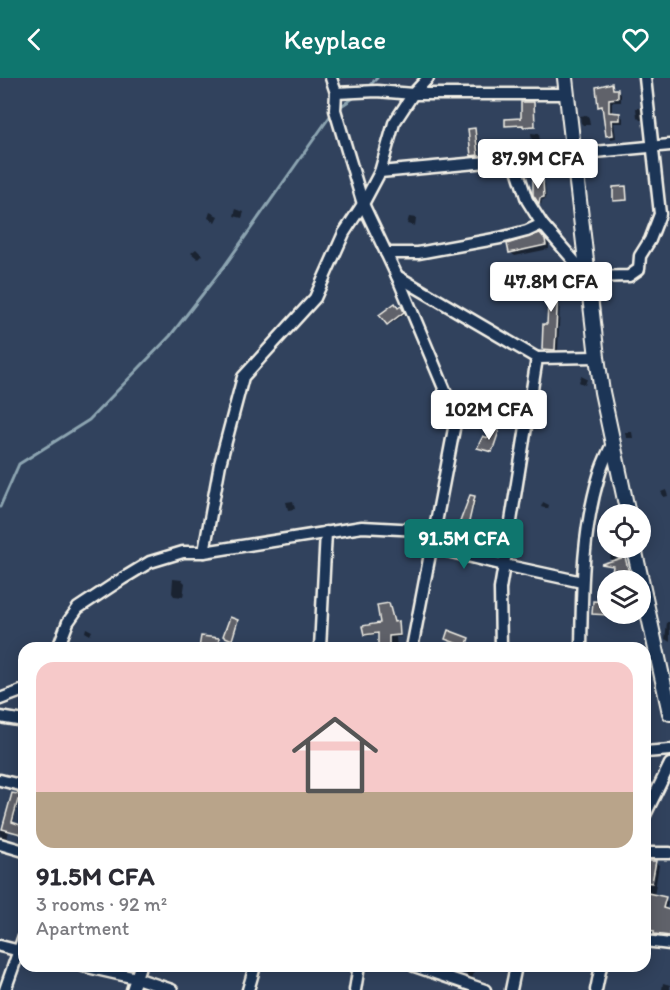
<!DOCTYPE html>
<html lang="en">
<head>
<meta charset="utf-8">
<style>
  :root { --surface:#fff; --page:#f2f2f3; --text:#2b2b33; --muted:#7c7c81; --accent:#0f766e }
  body { margin:0; font-family:Itim,sans-serif; background:var(--page); color:var(--text); height:100vh; display:flex; flex-direction:column; font-size:22px; white-space:nowrap }
  * { box-sizing:border-box; margin:0 }
  p { font-size:20px; color:var(--muted) }
  .icon { flex:none; width:33px; height:33px; fill:none; stroke:currentColor; stroke-width:2; stroke-linecap:round; stroke-linejoin:round }
  .map { position:relative; flex:1; overflow:hidden }
  .sheet { position:absolute; left:18px; top:564px; width:633px; height:330px; display:flex; flex-direction:column; background:var(--surface); border-radius:18px; box-shadow:0 3px 15px #0003 }
  .sheet>* { flex:none }
  .fabs { position:absolute; left:597px; top:426px; display:grid; gap:12px }
  .fabs a { display:grid; place-items:center; width:54px; height:54px; border-radius:50%; background:var(--surface); box-shadow:0 3px 15px #0003; font-size:30px }
  .price { position:absolute; translate:-50% -51px; padding:0 14px; border-radius:6px; background:#fff; color:#222; font-size:20px; line-height:39px; filter:drop-shadow(0 2px 3px #0008) }
  .price::after { content:''; position:absolute; left:50%; top:36px; width:18px; height:14px; margin-left:-9px; background:inherit; clip-path:polygon(0 0,100% 0,50% 100%) }
  .price.selected { background:var(--accent); color:#fff }
  ul { padding:0; list-style:none }
  li { display:grid; align-content:center; gap:12px; height:318px; padding:0 18px }
  li span { display:grid; place-items:center; height:186px; border-radius:18px; color:#555 }
  li>.icon { margin-inline-start:auto }
  span .icon { width:108px; height:108px; fill:#fffc; stroke-width:1 }
  li b { font-size:26px }
  header { display:flex; justify-content:space-between; align-items:center; height:78px; padding:0 18px; background:var(--accent); color:#fff; font-size:27px; font-weight:600 }
  .map>svg:first-child { display:block }
</style>
</head>
<body>
<header><svg class="icon" aria-label="back" viewBox="0 0 24 24"><path d="M15 5l-7 7 7 7"/></svg>Keyplace<svg class="icon" aria-label="heart" viewBox="0 0 24 24"><path d="M12 20l-8-8c-3-5 5-10 8-4 3-6 11-1 8 4z"/></svg></header>
<div class="map">
<svg width="670" height="912" viewBox="0 0 670 912">
  <rect width="100%" height="100%" fill="#31425d"/>
  <filter id="ink" filterUnits="userSpaceOnUse"><feTurbulence type="fractalNoise" baseFrequency=".0167" numOctaves="2"/><feDisplacementMap in="SourceGraphic" scale="12" xChannelSelector="R" yChannelSelector="G"/><feConvolveMatrix kernelMatrix="1 2 1 2 8 2 1 2 1" color-interpolation-filters="sRGB"/></filter>
  <g filter="url(#ink)">
    <g fill="#0007">
      <polygon points="611,7 621,16 621,24 612,24 612,36 619,36 623,40 623,45 614,45 616,60 611,61 608,57 604,32 600,28 597,9"/>
      <polygon points="636,30 640,30 643,33 644,42 640,42 637,39"/>
      <polygon points="587,37 589,40 590,47 583,47 581,45 580,38"/>
      <polygon points="475,52 477,54 480,79 475,80 473,77"/>
      <polygon points="531,55 539,56 541,72 533,72"/>
      <polygon points="487,93 488,96 482,96 482,94"/>
      <polygon points="542,103 545,106 546,121 542,122 541,127 535,117"/>
      <polygon points="236,131 244,134 242,140 234,138"/>
      <polygon points="210,134 218,138 215,144 208,140"/>
      <polygon points="409,139 416,140 415,148 407,146"/>
      <polygon points="540,157 549,166 549,171 515,178 510,174"/>
      <polygon points="196,171 202,177 198,181 191,175"/>
      <polygon points="558,193 561,197 558,275 547,274 543,271"/>
      <polygon points="401,229 405,236 389,247 381,237"/>
      <polygon points="581,298 587,301 585,307 579,304"/>
      <polygon points="625,354 632,354 633,360 626,360"/>
      <polygon points="666,412 668,418 664,419 661,414"/>
      <polygon points="474,420 476,421 468,450 473,452 473,455 484,459 482,474 443,464 459,451"/>
      <polygon points="293,423 295,431 288,432 286,424"/>
      <polygon points="543,424 549,427 548,431 541,429"/>
      <polygon points="408,462 414,463 414,470 407,469"/>
      <polygon points="611,470 622,470 628,490 610,487"/>
      <polygon points="173,501 182,502 185,505 183,519 174,518 172,515"/>
      <polygon points="388,526 395,546 398,545 400,547 401,559 396,559 397,570 380,570 379,556 367,558 365,556 382,546"/>
      <polygon points="593,536 611,536 611,538 595,537"/>
      <polygon points="667,544 670,544 670,564 665,561"/>
      <polygon points="86,550 92,553 90,557 85,554"/>
      <polygon points="24,715 24,724 19,723 13,746 24,750 24,757 9,753 7,761 0,761 0,752 3,752 13,716"/>
      <polygon points="645,784 655,784 659,787 654,818 665,820 668,824 666,833 670,834 670,860 645,853"/>
      <polygon points="466,888 473,888 476,891 472,900 462,894"/>
      <polygon points="533,888 540,888 539,892 534,890"/>
      <polygon points="663,905 670,907 670,912 662,912"/>
    </g>
    <g fill="none" stroke-linecap="round" stroke-linejoin="round">
      <g stroke="#8ca4b1" stroke-width="3">
        <polyline points="366,11 377,0"/>
        <polyline points="338,30 355,19"/>
        <polyline points="0,429 19,386 89,342 170,258 223,190 333,34"/>
      </g>
    </g>
    <g fill="#61626a" stroke="#f4f1e8" stroke-width="1.5">
      <polygon points="612,5 613,11 618,11 618,20 609,21 609,34 620,35 620,42 611,42 613,57 606,58 602,28 598,29 596,9"/>
      <polygon points="521,24 534,24 535,48 523,49 523,47 505,48 505,41 521,40"/>
      <polygon points="475,50 478,77 471,78 468,51"/>
      <polygon points="533,102 543,102 544,119 540,120 539,126 533,117"/>
      <polygon points="626,108 627,122 613,123 613,109"/>
      <polygon points="540,155 545,161 546,167 509,175 507,166"/>
      <polygon points="550,191 559,192 555,272 542,271 543,246 547,246"/>
      <polygon points="395,225 398,230 401,228 404,234 387,247 379,237"/>
      <polygon points="492,350 499,353 492,374 477,370 483,358 488,360"/>
      <polygon points="470,417 475,418 468,448 473,449 472,453 483,456 481,474 440,464 444,444 458,449"/>
      <polygon points="625,479 631,502 611,502 613,488 601,486"/>
      <polygon points="593,523 608,524 608,537 592,536"/>
      <polygon points="389,525 394,544 399,543 400,557 389,558 389,570 378,570 378,555 364,557 362,548 380,545 377,527"/>
      <polygon points="230,539 238,542 232,562 223,558"/>
      <polygon points="448,552 469,560 466,569 445,561"/>
      <polygon points="201,558 219,560 218,570 199,570"/>
      <polygon points="18,714 24,716 24,724 18,722 12,744 23,748 21,756 2,751 12,715 17,716"/>
      <polygon points="645,783 656,783 652,805 645,804"/>
      <polygon points="648,815 666,819 663,830 670,832 670,858 654,856 654,853 645,851 645,826"/>
    </g>
    <g fill="none" stroke-linecap="round" stroke-linejoin="round">
      <g stroke="#f4f1e8" stroke-width="15">
        <g id="minor">
          <polyline points="331,0 336,15 335,32 363,126 397,198 449,322 457,335 412,570"/>
          <polyline points="336,15 377,13 413,16 567,16"/>
          <polyline points="514,82 527,122 542,146 588,199 629,198 639,191 640,178 650,162 660,136 645,0"/>
          <polyline points="380,94 670,67"/>
          <polyline points="386,175 418,175 500,160 527,153 542,146"/>
          <polyline points="397,198 537,280"/>
          <polyline points="204,474 220,386 243,299 315,220 344,155 363,126 380,94 394,45 413,16 428,0"/>
          <polyline points="58,570 68,544 78,530 122,501 150,484 183,474 204,474 362,449 419,452 431,469 504,487 537,280 597,279"/>
          <polyline points="320,570 326,454"/>
          <polyline points="501,570 500,511 504,487 582,504"/>
          <path d="M581 570C582 513 582 454 599 398 602 386 608 375 613 364"/>
          <polyline points="0,621 24,612"/>
          <polyline points="0,639 24,643"/>
          <polyline points="645,674 670,672"/>
          <polyline points="0,702 24,708"/>
          <polyline points="645,737 670,686"/>
          <polyline points="0,766 24,773"/>
          <polyline points="645,775 670,775"/>
          <polyline points="645,863 670,866"/>
          <polyline points="0,868 24,874"/>
          <polyline points="83,888 136,900 172,912"/>
          <polyline points="414,888 485,912"/>
          <polyline points="5,912 24,858"/>
          <polyline points="132,912 140,888"/>
          <polyline points="248,912 255,888"/>
          <polyline points="355,912 359,888"/>
          <polyline points="511,912 516,888"/>
          <polyline points="596,912 601,888"/>
        </g>
      </g>
      <g stroke="#f4f1e8" stroke-width="18">
        <g id="secondary">
          <polyline points="565,0 597,279 602,314 628,436"/>
          <polyline points="634,470 670,635"/>
        </g>
      </g>
      <use href="#minor" stroke="#1d3557" stroke-width="10"/>
      <use href="#secondary" stroke="#1d3557" stroke-width="14"/>
    </g>
  </g>
</svg>
<div class="fabs">
<a><svg class="icon" aria-label="locate" viewBox="0 0 24 24"><circle cx="12" cy="12" r="6"/><path d="M12 2v4M12 18v4M2 12h4M18 12h4"/></svg></a>
<a><svg class="icon" aria-label="layers" viewBox="0 0 24 24"><path d="M12 4l9 5-9 5-9-5zM3 14l9 5 9-5"/></svg></a>
</div>
<b class="price" style="left:538px;top:112px">87.9M CFA</b>
<b class="price" style="left:551px;top:235px">47.8M CFA</b>
<b class="price" style="left:489px;top:363px">102M CFA</b>
<b class="price selected" style="left:464px;top:492px">91.5M CFA</b>
<section class="sheet">
<ul>
<li><span style="background:linear-gradient(#f6c9c9 70%,#b9a48a 0)"><svg class="icon" aria-label="home" viewBox="0 0 24 24"><path d="M3 11l9-7 9 7M6 9v11h12V9"/></svg></span><div><b>91.5M CFA</b><p>3 rooms · 92 m²</p><p>Apartment</p></div></li>
</ul>
</section>
</div>
</body>
</html>
